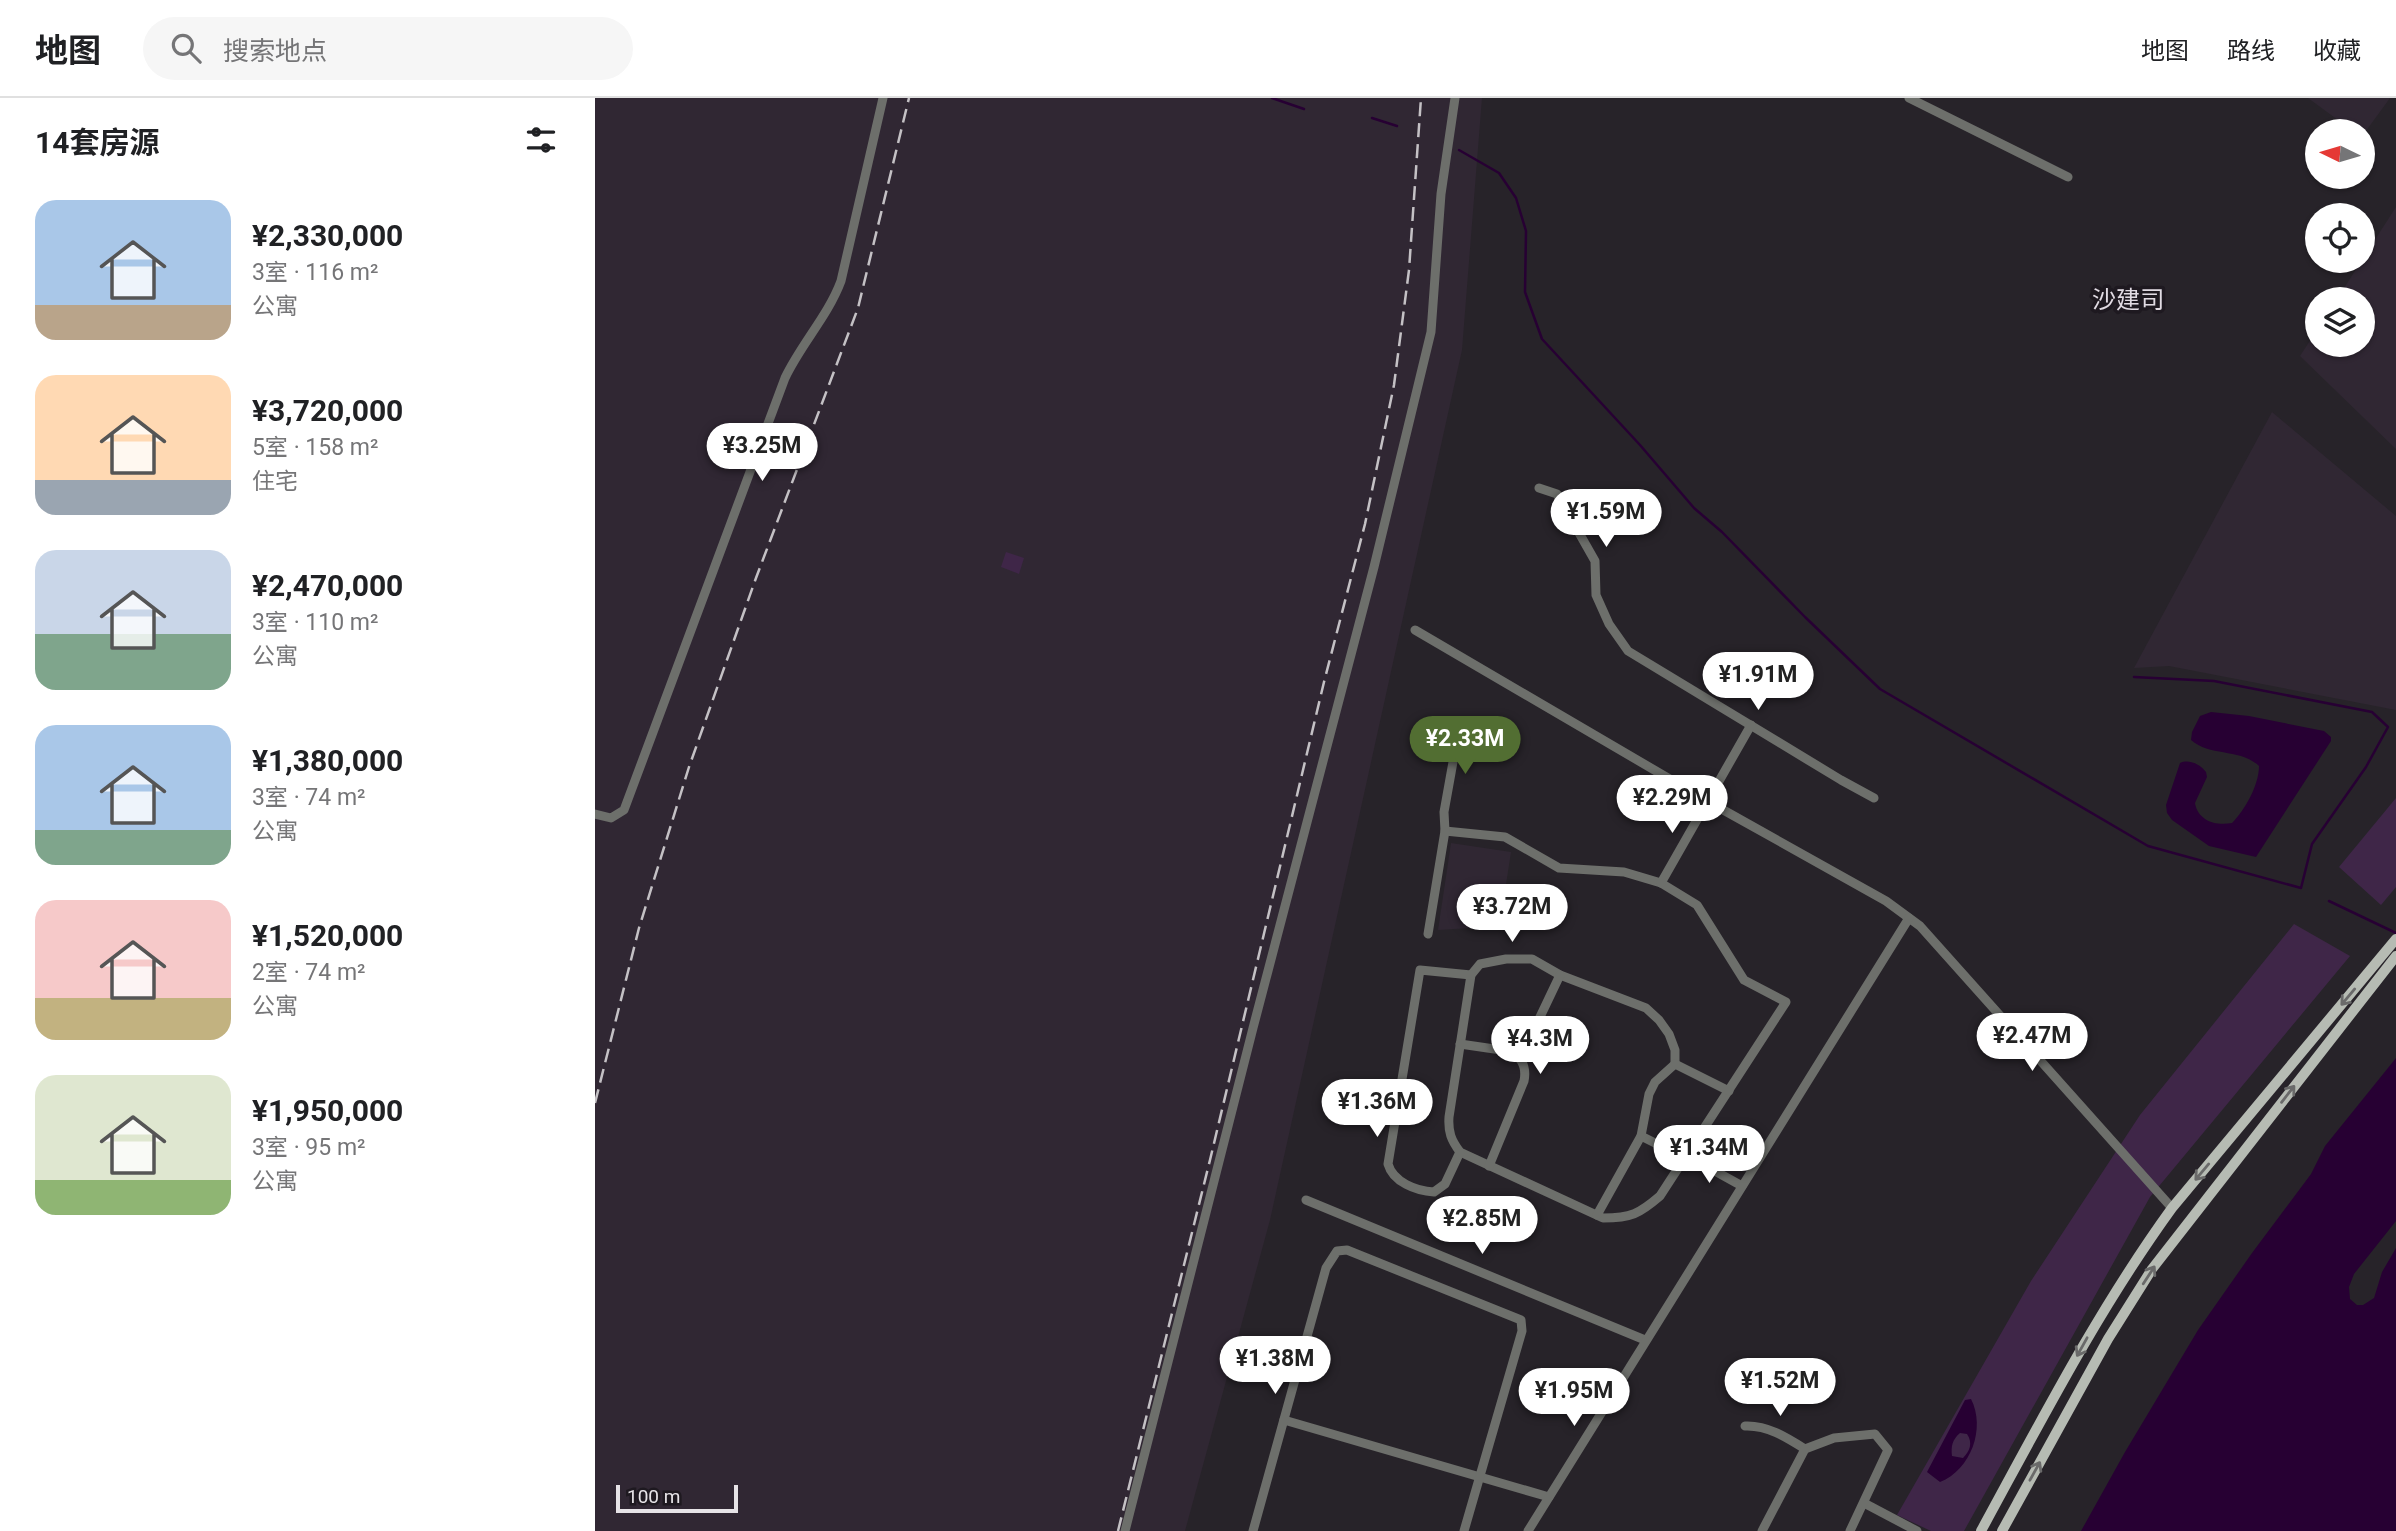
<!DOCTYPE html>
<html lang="zh">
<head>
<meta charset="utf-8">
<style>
  :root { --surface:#fff; --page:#f6f6f6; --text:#202124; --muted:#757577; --line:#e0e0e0; --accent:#526e32 }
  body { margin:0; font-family:Roboto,"Noto Sans SC",sans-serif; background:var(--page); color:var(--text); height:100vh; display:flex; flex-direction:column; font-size:26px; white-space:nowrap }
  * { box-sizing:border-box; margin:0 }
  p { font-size:23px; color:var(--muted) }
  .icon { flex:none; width:38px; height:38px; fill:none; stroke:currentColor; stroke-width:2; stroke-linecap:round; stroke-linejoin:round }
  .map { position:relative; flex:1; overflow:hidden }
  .sheet { display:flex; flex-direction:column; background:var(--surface); width:595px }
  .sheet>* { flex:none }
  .needle { width:46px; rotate:275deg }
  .controls { position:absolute; left:1710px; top:21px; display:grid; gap:14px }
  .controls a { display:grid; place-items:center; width:70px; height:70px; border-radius:50%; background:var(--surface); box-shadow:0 2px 5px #0004; font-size:35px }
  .scale { position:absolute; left:21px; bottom:18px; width:122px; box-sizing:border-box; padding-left:7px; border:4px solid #e6e3e7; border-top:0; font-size:19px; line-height:24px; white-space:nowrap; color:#e6e3e7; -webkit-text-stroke:5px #1e1920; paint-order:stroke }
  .price { position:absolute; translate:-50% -60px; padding:0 16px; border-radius:24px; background:#fff; color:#222; font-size:23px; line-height:46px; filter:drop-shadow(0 2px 4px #0008) }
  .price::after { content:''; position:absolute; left:50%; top:42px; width:21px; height:16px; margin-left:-10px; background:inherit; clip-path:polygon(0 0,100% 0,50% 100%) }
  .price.on { background:var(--accent); color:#fff }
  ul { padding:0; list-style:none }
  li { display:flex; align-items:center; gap:21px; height:175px; padding:0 35px }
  li span { display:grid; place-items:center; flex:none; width:196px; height:140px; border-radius:21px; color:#555 }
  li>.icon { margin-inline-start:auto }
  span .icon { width:84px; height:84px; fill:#fffc; stroke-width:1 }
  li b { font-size:30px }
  h2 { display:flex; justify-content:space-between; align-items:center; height:84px; padding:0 35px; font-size:30px }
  header { display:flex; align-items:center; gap:42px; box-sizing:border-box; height:98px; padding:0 35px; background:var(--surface); border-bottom:2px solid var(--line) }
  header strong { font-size:33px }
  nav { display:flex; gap:38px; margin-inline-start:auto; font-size:24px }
  .search { width:490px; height:63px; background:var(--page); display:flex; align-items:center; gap:18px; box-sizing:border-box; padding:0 24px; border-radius:38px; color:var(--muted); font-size:26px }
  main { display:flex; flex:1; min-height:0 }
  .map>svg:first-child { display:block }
</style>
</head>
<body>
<header>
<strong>地图</strong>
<div class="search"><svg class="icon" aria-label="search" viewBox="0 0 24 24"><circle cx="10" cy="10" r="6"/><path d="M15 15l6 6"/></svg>搜索地点</div>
<nav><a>地图</a><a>路线</a><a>收藏</a></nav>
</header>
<main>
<section class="sheet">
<h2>14套房源<svg class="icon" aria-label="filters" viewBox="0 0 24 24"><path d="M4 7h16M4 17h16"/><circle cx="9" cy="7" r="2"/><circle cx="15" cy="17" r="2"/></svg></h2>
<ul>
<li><span style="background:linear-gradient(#a9c7e8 75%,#b9a48a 0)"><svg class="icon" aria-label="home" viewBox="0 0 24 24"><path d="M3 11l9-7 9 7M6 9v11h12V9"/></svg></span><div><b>¥2,330,000</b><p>3室 · 116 m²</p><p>公寓</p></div></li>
<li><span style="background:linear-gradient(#ffd9b3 75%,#9aa5b1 0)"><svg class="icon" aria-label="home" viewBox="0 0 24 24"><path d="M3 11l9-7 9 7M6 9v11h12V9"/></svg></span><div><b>¥3,720,000</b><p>5室 · 158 m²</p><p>住宅</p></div></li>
<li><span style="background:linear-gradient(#c9d6e8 60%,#7fa58c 0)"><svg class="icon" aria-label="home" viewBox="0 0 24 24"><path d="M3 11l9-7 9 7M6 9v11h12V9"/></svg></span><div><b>¥2,470,000</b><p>3室 · 110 m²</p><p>公寓</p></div></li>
<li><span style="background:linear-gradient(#a9c7e8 75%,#7fa58c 0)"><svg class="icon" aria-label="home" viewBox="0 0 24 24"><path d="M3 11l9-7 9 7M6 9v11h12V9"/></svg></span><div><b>¥1,380,000</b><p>3室 · 74 m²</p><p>公寓</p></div></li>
<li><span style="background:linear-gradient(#f6c9c9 70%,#c2b280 0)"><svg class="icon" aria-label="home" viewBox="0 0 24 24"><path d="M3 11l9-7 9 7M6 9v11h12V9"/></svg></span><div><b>¥1,520,000</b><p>2室 · 74 m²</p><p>公寓</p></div></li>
<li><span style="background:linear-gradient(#dfe7d0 75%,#8fb573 0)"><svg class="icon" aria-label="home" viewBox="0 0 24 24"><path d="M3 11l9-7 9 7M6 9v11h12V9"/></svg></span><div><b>¥1,950,000</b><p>3室 · 95 m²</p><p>公寓</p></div></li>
</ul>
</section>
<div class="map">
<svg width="1801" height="1433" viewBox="0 0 1801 1433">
  <rect width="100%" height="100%" fill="#272329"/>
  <g fill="#302733">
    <polygon points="0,0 887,0 867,252 675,1122 590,1433 0,1433"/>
    <polygon points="1713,0 1795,0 1768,37 1768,33 1758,33"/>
    <polygon points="1801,109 1801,351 1705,258 1722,232 1722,247 1768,247 1768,201 1742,201"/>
    <polygon points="1677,314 1801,418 1801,612 1574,568 1539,570"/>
    <polygon points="856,745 916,754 906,819 895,817 892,829 843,832"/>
  </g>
  <g fill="#3f2648">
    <polygon points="411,454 429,460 424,476 406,469"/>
    <polygon points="1801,700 1801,789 1786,807 1744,769"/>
    <polygon points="1699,826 1755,858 1555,1099 1369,1433 1336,1433 1302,1417 1436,1183 1545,1017"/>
  </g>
  <g fill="#270033" fill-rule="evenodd">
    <path d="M1616 614 1654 618 1729 633 1736 639V643L1661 759 1614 748 1577 722 1572 715 1571 707 1585 665C1594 661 1605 666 1611 674L1612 679 1600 705C1603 723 1621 728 1637 725 1650 712 1664 687 1664 668 1645 650 1615 659 1596 642L1597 634 1605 618Z"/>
    <polygon points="1801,960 1801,1123 1759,1176 1754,1189 1755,1201 1762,1207 1768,1207 1779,1200 1787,1174 1801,1150 1801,1433 1486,1433 1530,1354 1603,1232 1657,1155 1716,1076 1730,1048"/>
    <path d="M1376 1301C1391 1330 1376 1372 1345 1384L1332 1374 1370 1302ZM1365 1335 1372 1336C1378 1345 1375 1353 1368 1360L1357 1358C1356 1348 1357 1342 1365 1335Z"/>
  </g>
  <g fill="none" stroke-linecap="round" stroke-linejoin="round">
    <g stroke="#270033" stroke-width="2.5">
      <polyline points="677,0 709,11"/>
      <polyline points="777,20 802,28"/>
      <polyline points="864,52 904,75 921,100 931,133 930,194 947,241 1045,347 1099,410 1127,434 1210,519 1285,591 1553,748 1706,790 1717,746 1771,669 1793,629 1777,614 1619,583 1539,579"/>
      <polyline points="1734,803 1801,835"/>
    </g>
    <g stroke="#6d6f6b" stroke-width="9">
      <polyline points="1314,0 1473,79"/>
      <polyline points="944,390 962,396 1000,463 1001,497 1014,526 1033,553 1246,682 1279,700"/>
      <polyline points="820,532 1114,704 1291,803 1325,828 1577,1110"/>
      <path d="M0 716 16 720 29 712 190 280C206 246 233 218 246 183L288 0"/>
      <path d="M850 733 910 739 964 770 1029 774 1066 785 1102 807 1149 882 1191 904 1065 1098C1044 1116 1036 1120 1008 1120L865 1054C856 1042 853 1034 854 1019L876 877 885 866 911 861H937L965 877 1051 910 1064 922 1074 936 1080 952V966"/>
      <polyline points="1066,785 1156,627"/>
      <polyline points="833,836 850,733 849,714 865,625"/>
      <path d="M865 946 913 953C926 958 932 968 929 983L894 1068"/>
      <polyline points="925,961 965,877"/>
      <polyline points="1080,966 1134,993"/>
      <polyline points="1046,1038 1090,1060 1100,1062 1147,1088"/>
      <path d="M865 1054 850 1086 839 1094C821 1093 798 1084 793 1066L825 872 876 877"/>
      <polyline points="711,1102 1050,1242"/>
      <polyline points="1002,1117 1046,1038 1054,996 1060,984 1080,966"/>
      <polyline points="689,1322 954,1399"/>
      <path d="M1150 1328C1172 1327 1191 1339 1210 1351"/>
      <polyline points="1269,1405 1322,1433"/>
      <polyline points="530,1433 658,930 779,469 836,234 846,96 860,0"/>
      <polyline points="658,1433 731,1170 742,1153 752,1152 926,1222 927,1233 869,1433"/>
      <polyline points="933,1433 1314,820"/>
      <polyline points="1167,1433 1210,1351 1239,1340 1280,1336 1293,1352 1255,1433"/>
    </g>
    <g stroke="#b6bbb3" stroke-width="10">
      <path d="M1386 1433C1446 1323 1503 1212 1577 1110L1801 841"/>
      <polyline points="1407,1433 1513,1241 1557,1171 1801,858"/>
    </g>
    <g stroke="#c4c1c5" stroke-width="2.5" stroke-dasharray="14 7" stroke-linecap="butt">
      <polyline points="0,1005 44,830 94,669 161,480 263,210 314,0"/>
      <polyline points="523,1433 615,1062 729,584 770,426 799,287 814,172 826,0"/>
    </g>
  </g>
  <defs><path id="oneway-shaft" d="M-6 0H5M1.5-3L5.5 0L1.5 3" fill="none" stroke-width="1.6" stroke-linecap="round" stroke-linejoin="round" transform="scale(1.75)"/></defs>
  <g stroke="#6a6a6a">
    <use href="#oneway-shaft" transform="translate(1753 899) rotate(130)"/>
    <use href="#oneway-shaft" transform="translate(1693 996) rotate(-52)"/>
    <use href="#oneway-shaft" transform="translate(1607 1074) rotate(130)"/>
    <use href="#oneway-shaft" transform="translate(1554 1177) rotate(-57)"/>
    <use href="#oneway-shaft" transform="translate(1487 1249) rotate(119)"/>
    <use href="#oneway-shaft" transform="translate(1440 1373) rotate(-61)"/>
  </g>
  <g text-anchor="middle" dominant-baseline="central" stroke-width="7" stroke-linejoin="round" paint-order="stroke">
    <g font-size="24" fill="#e1dbe3" stroke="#1e1920">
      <text x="1533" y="202">沙建司</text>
    </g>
  </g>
</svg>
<div class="controls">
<a><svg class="needle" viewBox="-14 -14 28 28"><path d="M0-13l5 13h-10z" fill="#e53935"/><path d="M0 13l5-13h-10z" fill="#757577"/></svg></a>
<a><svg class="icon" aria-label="locate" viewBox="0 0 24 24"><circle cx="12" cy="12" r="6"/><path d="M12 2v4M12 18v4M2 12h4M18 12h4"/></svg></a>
<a><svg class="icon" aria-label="layers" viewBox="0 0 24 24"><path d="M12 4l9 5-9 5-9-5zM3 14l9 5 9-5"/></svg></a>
</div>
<div class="scale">100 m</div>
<b class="price" style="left:167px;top:385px">¥3.25M</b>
<b class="price" style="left:1011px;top:451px">¥1.59M</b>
<b class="price" style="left:1163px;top:614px">¥1.91M</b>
<b class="price on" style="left:870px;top:678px">¥2.33M</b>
<b class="price" style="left:1077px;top:737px">¥2.29M</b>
<b class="price" style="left:917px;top:846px">¥3.72M</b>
<b class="price" style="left:1437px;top:975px">¥2.47M</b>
<b class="price" style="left:945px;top:978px">¥4.3M</b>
<b class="price" style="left:782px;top:1041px">¥1.36M</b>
<b class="price" style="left:1114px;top:1087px">¥1.34M</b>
<b class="price" style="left:887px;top:1158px">¥2.85M</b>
<b class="price" style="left:680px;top:1298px">¥1.38M</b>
<b class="price" style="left:1185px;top:1320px">¥1.52M</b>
<b class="price" style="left:979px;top:1330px">¥1.95M</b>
</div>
</main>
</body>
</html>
